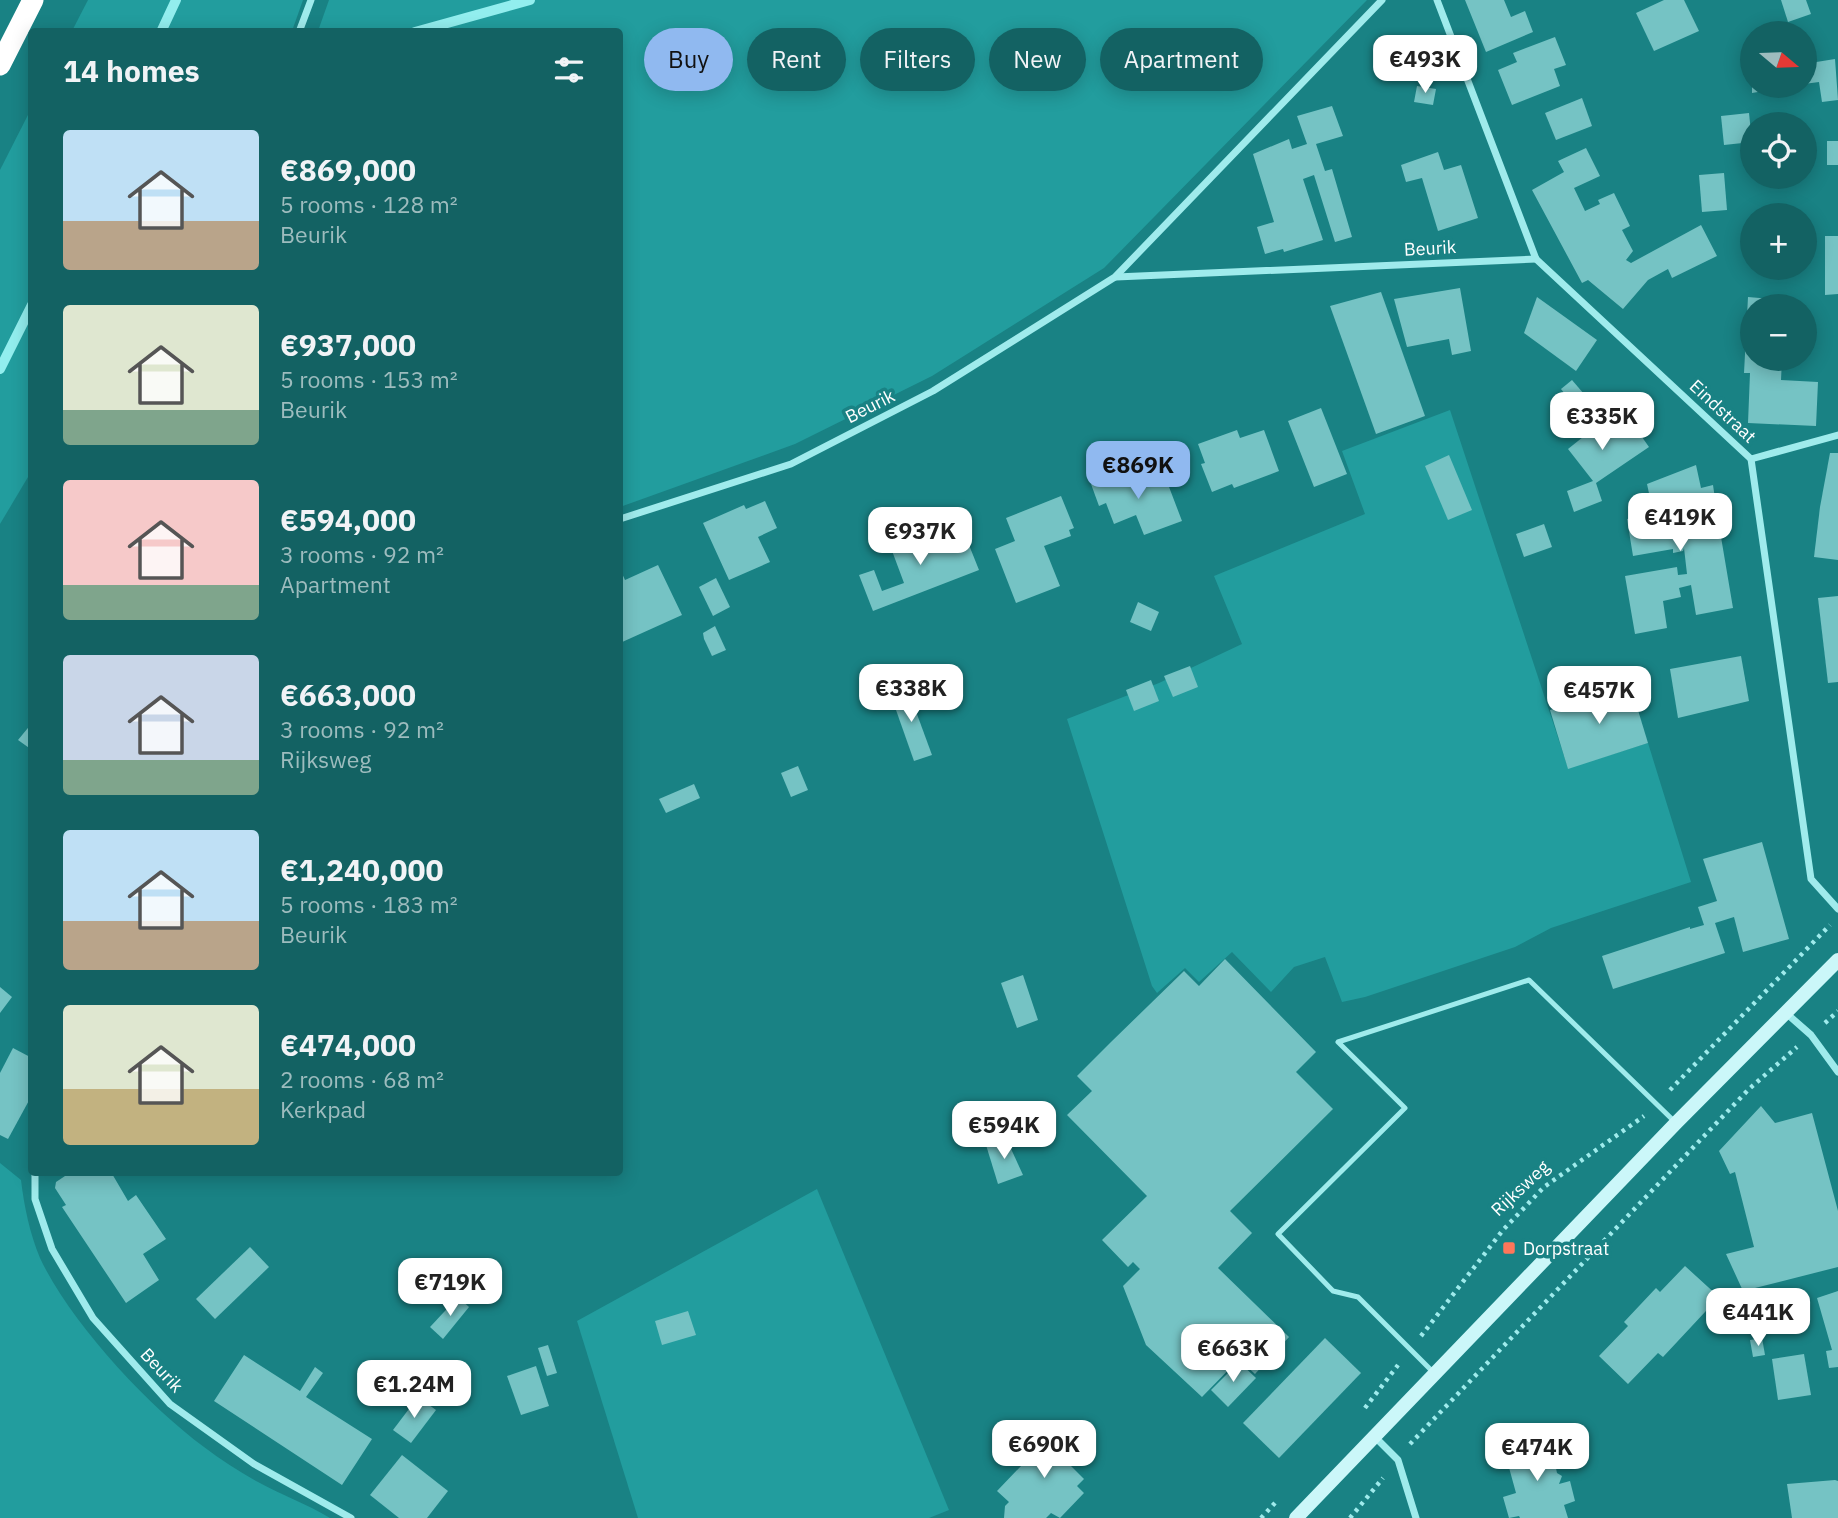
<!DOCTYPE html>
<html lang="en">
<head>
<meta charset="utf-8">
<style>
  :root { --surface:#136263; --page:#206b6c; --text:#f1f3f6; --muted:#9dbcbe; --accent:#90b9f0 }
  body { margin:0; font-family:"IBM Plex Sans",sans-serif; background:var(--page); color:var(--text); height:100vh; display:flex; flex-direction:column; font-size:26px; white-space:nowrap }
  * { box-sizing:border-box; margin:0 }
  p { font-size:23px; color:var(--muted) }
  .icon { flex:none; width:38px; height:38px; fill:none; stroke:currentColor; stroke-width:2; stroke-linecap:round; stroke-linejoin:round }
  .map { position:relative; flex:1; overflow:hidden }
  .side { position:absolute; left:28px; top:28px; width:595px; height:1148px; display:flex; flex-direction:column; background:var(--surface); border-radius:7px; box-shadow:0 4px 18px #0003 }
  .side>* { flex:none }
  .top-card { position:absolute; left:644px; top:28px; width:665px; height:63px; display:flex; gap:14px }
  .needle { width:46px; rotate:109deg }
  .buttons { position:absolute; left:1740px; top:21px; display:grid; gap:14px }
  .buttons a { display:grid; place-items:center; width:77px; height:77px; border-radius:50%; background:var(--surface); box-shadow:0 4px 18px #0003; font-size:35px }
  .price { position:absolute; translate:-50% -60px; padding:0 16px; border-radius:14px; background:#fff; color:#222; font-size:23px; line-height:46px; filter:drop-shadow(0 2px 4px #0008) }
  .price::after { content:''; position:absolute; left:50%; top:42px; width:21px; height:16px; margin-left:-10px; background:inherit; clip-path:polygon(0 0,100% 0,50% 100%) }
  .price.active { background:var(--accent); color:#111 }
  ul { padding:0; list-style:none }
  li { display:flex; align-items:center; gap:21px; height:175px; padding:0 35px }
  li span { display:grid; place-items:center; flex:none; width:196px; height:140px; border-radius:7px; color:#555 }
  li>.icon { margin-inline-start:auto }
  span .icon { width:84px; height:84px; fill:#fffc; stroke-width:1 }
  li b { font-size:30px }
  h2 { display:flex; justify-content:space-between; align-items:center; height:84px; padding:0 35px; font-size:30px }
  .tag { padding:0 24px; border-radius:32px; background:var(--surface); box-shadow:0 4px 18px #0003; font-size:24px; line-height:63px }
  .tag.active { background:var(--accent); color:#111 }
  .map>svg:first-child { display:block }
</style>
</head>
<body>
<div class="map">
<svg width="1838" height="1518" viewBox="0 0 1838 1518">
  <rect width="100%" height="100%" fill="#198284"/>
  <g fill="#229d9e">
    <polygon points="88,0 303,0 292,31 72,31"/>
    <polygon points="329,0 1367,0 1104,268 932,376 795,444 620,507 620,32 318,31"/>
    <polygon points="31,109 31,472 0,524 0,170"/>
    <polygon points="1450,410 1568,768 1648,743 1691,882 1551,928 1515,947 1365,997 1342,1002 1325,957 1294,967 1271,992 1232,952 1199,982 1185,968 1157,993 1152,986 1067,719 1159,683 1242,644 1214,576 1365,514 1342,451"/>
    <path d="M0 1163 21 1180C24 1206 30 1234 40 1258 70 1322 147 1405 204 1447 221 1460 240 1472 258 1482 282 1495 307 1504 330 1518H0Z"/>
    <polygon points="817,1189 949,1510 929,1518 638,1518 577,1321"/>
  </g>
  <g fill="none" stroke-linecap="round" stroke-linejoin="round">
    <g stroke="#92eeee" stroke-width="10">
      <polyline points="161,32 176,0"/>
      <polyline points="415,32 530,0"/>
      <polyline points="0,369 32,305"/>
    </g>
  </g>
  <g fill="#75c3c4">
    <polygon points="1465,0 1504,0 1511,17 1525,11 1533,32 1486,52"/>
    <polygon points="1664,0 1684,0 1699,31 1654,51 1636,13"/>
    <polygon points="1781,0 1806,0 1811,14 1788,22"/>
    <polygon points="1555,37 1566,65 1554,69 1560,86 1512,105 1498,70 1517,62 1513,53"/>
    <polygon points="1835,59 1838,100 1822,102 1819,82 1804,84 1804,64"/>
    <polygon points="1417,86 1436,89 1433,105 1414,102"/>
    <polygon points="1752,86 1787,86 1788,87 1752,93"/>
    <polygon points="1582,98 1592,126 1556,140 1545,113"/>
    <polygon points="1332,106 1343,136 1316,144 1325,171 1332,169 1352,237 1335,242 1314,175 1303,179 1323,240 1284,252 1283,249 1265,254 1257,227 1274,222 1253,154 1289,139 1292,149 1307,144 1297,116"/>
    <polygon points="1749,113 1752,142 1724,145 1721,116"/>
    <rect x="1827" y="141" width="11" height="24"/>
    <polygon points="1586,148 1600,176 1574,188 1585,211 1600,204 1598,200 1614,193 1630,226 1622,230 1633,251 1626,260 1631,263 1701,225 1717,256 1672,278 1668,269 1648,280 1623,309 1588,280 1582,283 1532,190 1564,172 1558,161"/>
    <polygon points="1438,152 1444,170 1461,165 1478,218 1438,231 1422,178 1406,182 1401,165"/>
    <polygon points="1724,173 1727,210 1702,212 1699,175"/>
    <polygon points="1825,236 1838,236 1838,294 1825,295"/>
    <polygon points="1460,288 1471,351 1452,355 1449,339 1407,347 1394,299"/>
    <polygon points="1381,292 1425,416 1376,434 1330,306"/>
    <polygon points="1537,297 1597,340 1576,371 1524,333"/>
    <polygon points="1748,297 1784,300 1784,306 1752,306 1752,359 1782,359 1781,380 1818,382 1816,426 1748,423 1750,373 1744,373"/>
    <polygon points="1572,380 1590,401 1578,411 1561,389"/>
    <polygon points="1594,403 1609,425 1625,413 1649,447 1596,483 1602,501 1574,512 1567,491 1593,481 1568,449 1588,433 1576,417"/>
    <polygon points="1321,408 1347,474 1314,487 1288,421"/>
    <polygon points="1237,430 1240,438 1264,430 1279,471 1234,488 1232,484 1212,492 1201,464 1205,463 1198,444"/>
    <polygon points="1830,453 1838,453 1838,560 1814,557 1820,507"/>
    <polygon points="1449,455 1472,510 1448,520 1425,466"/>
    <polygon points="1696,465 1701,488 1713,485 1718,519 1725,522 1726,532 1721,537 1733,608 1696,615 1691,585 1679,588 1681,597 1663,601 1667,628 1635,634 1625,576 1677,567 1678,575 1687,574 1684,548 1683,551 1673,553 1673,549 1633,556 1627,519 1649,515 1655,538 1676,534 1669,495 1650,498 1647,484"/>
    <polygon points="1136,468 1144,488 1166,479 1182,521 1144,535 1136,515 1114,524 1106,503 1099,506 1091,484"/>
    <polygon points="1061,496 1074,528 1069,530 1071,536 1044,546 1060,586 1016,603 995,549 1015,541 1006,518"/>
    <polygon points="765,501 777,528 758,537 770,562 729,580 703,523 744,505 746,509"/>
    <polygon points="908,523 919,553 965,535 979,570 873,611 859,575 874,570 882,591 904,583 885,532"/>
    <polygon points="1544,524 1552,547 1524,557 1516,534"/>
    <polygon points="658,565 682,615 620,643 620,569 625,580"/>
    <polygon points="716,578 730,607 713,616 699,587"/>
    <polygon points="1838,596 1838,682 1828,683 1818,598"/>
    <polygon points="1138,602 1159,612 1151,631 1130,622"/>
    <polygon points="715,626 726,650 712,656 704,639 703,633"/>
    <polygon points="1741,656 1749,701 1678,718 1670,669"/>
    <polygon points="1190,666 1198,687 1173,697 1164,676"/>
    <polygon points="1151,680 1159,701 1134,711 1126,690"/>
    <polygon points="1630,684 1648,743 1568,769 1550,710"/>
    <polygon points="907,687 932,755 914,761 890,693"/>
    <polygon points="32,723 32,750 18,740"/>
    <polygon points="798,766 808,790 791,797 781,773"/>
    <polygon points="694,784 700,798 666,813 659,799"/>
    <polygon points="1762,842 1789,939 1743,952 1734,917 1715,923 1725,953 1613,989 1602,956 1690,927 1690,929 1704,925 1698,907 1717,901 1703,859"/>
    <polygon points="1225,959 1316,1052 1296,1072 1333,1109 1230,1211 1252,1233 1218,1268 1289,1337 1255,1374 1239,1359 1202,1397 1146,1345 1123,1286 1140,1269 1133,1262 1128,1267 1102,1240 1147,1196 1067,1115 1092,1091 1077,1076 1111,1042 1184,971 1199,986"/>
    <polygon points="1023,975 1038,1020 1017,1028 1001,983"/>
    <polygon points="0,987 12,997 0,1013"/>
    <polygon points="13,1048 32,1058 32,1095 8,1139 0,1135 0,1073"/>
    <polygon points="1761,1106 1775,1123 1812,1113 1838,1211 1838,1267 1743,1291 1726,1254 1754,1247 1735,1172 1730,1174 1719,1151"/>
    <polygon points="1006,1138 1023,1175 998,1184 986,1145"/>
    <polygon points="71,1172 111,1172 128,1201 136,1195 166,1239 143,1254 159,1280 126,1303 62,1207 66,1205 55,1188 56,1182"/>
    <polygon points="250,1247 269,1267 215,1319 196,1299"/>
    <polygon points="1685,1266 1719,1297 1663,1357 1658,1353 1628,1384 1599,1356 1628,1326 1624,1322 1656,1288 1660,1292"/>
    <polygon points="1838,1291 1838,1367 1829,1368 1826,1351 1832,1350 1817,1298"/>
    <polygon points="458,1297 469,1307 443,1339 430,1327"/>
    <polygon points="688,1311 696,1335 662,1345 655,1321"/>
    <polygon points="1325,1338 1361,1373 1279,1458 1243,1423"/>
    <polygon points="1762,1338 1765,1355 1753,1357 1750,1340"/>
    <polygon points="548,1345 557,1373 547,1376 538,1348"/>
    <polygon points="1804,1354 1811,1395 1778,1400 1772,1359"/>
    <polygon points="244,1355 300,1391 315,1367 323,1373 306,1397 372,1439 342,1485 214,1401"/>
    <polygon points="1239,1362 1256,1378 1228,1407 1211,1390"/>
    <polygon points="536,1366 549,1406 521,1415 507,1376"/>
    <polygon points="418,1397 436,1410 411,1443 393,1430"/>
    <polygon points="1057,1420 1077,1439 1061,1456 1084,1479 1077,1486 1084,1493 1060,1518 1051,1513 1046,1518 1004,1518 1005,1506 1009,1502 997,1491 1044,1442 1039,1438"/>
    <polygon points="1545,1436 1547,1443 1551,1444 1557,1473 1562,1476 1559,1484 1570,1481 1575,1501 1564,1505 1568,1518 1520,1518 1519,1516 1509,1518 1503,1497 1516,1493 1505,1453 1528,1447 1526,1441"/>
    <polygon points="402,1455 448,1491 427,1518 399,1518 370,1495"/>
    <polygon points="1835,1480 1838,1481 1838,1518 1792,1518 1787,1484"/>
  </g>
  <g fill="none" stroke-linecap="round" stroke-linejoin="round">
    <g stroke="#9febec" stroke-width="4.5" stroke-dasharray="3.5 5" stroke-linecap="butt">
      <polyline points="1825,1023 1838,1011"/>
      <polyline points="1670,1090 1830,925"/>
      <polyline points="1421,1336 1503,1230 1544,1187 1644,1116"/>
      <polyline points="1365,1408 1398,1365"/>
      <polyline points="1410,1444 1749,1089 1797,1047"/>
      <polyline points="1261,1518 1275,1503"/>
      <polyline points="1350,1518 1383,1478"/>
    </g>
    <polyline stroke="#9febec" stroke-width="5" points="1433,1372 1358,1297 1333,1291 1278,1234 1405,1108 1338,1042 1529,980 1676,1123"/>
    <g stroke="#9febec" stroke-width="7">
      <polyline points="1437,0 1536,259 1751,459 1811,879 1838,909"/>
      <polyline points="299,32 311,0"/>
      <polyline points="1116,277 1536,259"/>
      <polyline points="1751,459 1838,435"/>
      <polyline points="620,519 791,464 933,391 1115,277 1382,0"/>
      <polyline points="1786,1013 1811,1035 1838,1072"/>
      <polyline points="35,1172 35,1199 52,1249 93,1318 170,1404 254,1464 351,1518"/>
      <polyline points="1374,1436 1398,1460 1416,1518"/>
    </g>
    <polyline stroke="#cbf7f9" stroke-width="14" points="1296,1518 1676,1123 1838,960"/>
    <polyline stroke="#fff" stroke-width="21" points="0,65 33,0"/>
  </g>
  <rect fill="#ff765a" stroke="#198284" stroke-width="2.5" x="1502" y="1241" width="14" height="14" rx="3.5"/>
  <g text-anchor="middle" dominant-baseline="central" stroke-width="7" stroke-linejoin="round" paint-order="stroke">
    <g font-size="18" fill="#fff" stroke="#198284">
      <text transform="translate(1430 248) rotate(-3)">Beurik</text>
      <text transform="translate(870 406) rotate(-27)">Beurik</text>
      <text transform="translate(1723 411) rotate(43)">Eindstraat</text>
      <text transform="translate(1520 1188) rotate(-43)">Rijksweg</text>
      <text transform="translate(162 1370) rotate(47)">Beurik</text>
    </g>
    <g font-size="18" fill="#fff" stroke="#198284" text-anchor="start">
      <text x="1523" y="1248">Dorpstraat</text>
    </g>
  </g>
</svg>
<div class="buttons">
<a><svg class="needle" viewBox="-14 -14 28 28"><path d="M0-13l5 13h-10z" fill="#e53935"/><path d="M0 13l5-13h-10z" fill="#9dbcbe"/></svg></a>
<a><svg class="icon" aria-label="locate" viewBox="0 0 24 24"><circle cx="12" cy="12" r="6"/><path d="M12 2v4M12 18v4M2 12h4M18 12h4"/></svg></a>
<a>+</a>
<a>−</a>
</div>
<b class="price" style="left:1425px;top:95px">€493K</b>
<b class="price" style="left:1602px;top:452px">€335K</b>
<b class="price active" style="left:1138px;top:501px">€869K</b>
<b class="price" style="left:1680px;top:553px">€419K</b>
<b class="price" style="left:920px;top:567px">€937K</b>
<b class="price" style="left:911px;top:724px">€338K</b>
<b class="price" style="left:1599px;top:726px">€457K</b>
<b class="price" style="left:1004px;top:1161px">€594K</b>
<b class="price" style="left:450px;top:1318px">€719K</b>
<b class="price" style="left:1758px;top:1348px">€441K</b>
<b class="price" style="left:1233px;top:1384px">€663K</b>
<b class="price" style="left:414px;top:1420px">€1.24M</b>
<b class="price" style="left:1044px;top:1480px">€690K</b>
<b class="price" style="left:1537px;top:1483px">€474K</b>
<div class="top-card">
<a class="tag active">Buy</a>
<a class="tag">Rent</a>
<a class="tag">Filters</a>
<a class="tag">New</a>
<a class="tag">Apartment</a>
</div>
<section class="side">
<h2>14 homes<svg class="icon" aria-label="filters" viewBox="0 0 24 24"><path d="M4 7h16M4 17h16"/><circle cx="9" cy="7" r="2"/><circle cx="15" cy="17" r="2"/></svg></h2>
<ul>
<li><span style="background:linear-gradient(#bfe0f5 65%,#b9a48a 0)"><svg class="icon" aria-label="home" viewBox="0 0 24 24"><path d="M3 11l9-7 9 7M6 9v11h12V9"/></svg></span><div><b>€869,000</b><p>5 rooms · 128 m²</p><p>Beurik</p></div></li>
<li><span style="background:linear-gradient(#dfe7d0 75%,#7fa58c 0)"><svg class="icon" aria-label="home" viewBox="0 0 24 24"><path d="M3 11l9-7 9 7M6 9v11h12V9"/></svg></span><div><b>€937,000</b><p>5 rooms · 153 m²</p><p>Beurik</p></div></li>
<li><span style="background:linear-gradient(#f6c9c9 75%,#7fa58c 0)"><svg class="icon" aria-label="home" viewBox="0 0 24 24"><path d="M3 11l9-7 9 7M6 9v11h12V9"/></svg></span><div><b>€594,000</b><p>3 rooms · 92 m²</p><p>Apartment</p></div></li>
<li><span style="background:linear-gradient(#c9d6e8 75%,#7fa58c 0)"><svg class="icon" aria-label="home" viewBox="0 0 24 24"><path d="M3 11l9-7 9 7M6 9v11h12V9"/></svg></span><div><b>€663,000</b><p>3 rooms · 92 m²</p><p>Rijksweg</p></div></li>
<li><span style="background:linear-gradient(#bfe0f5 65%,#b9a48a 0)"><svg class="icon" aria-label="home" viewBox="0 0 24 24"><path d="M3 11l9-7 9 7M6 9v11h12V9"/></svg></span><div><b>€1,240,000</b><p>5 rooms · 183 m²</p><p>Beurik</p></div></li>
<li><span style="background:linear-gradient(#dfe7d0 60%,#c2b280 0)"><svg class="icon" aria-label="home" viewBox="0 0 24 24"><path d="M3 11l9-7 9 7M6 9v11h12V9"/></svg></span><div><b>€474,000</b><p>2 rooms · 68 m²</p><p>Kerkpad</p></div></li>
</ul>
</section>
</div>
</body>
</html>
